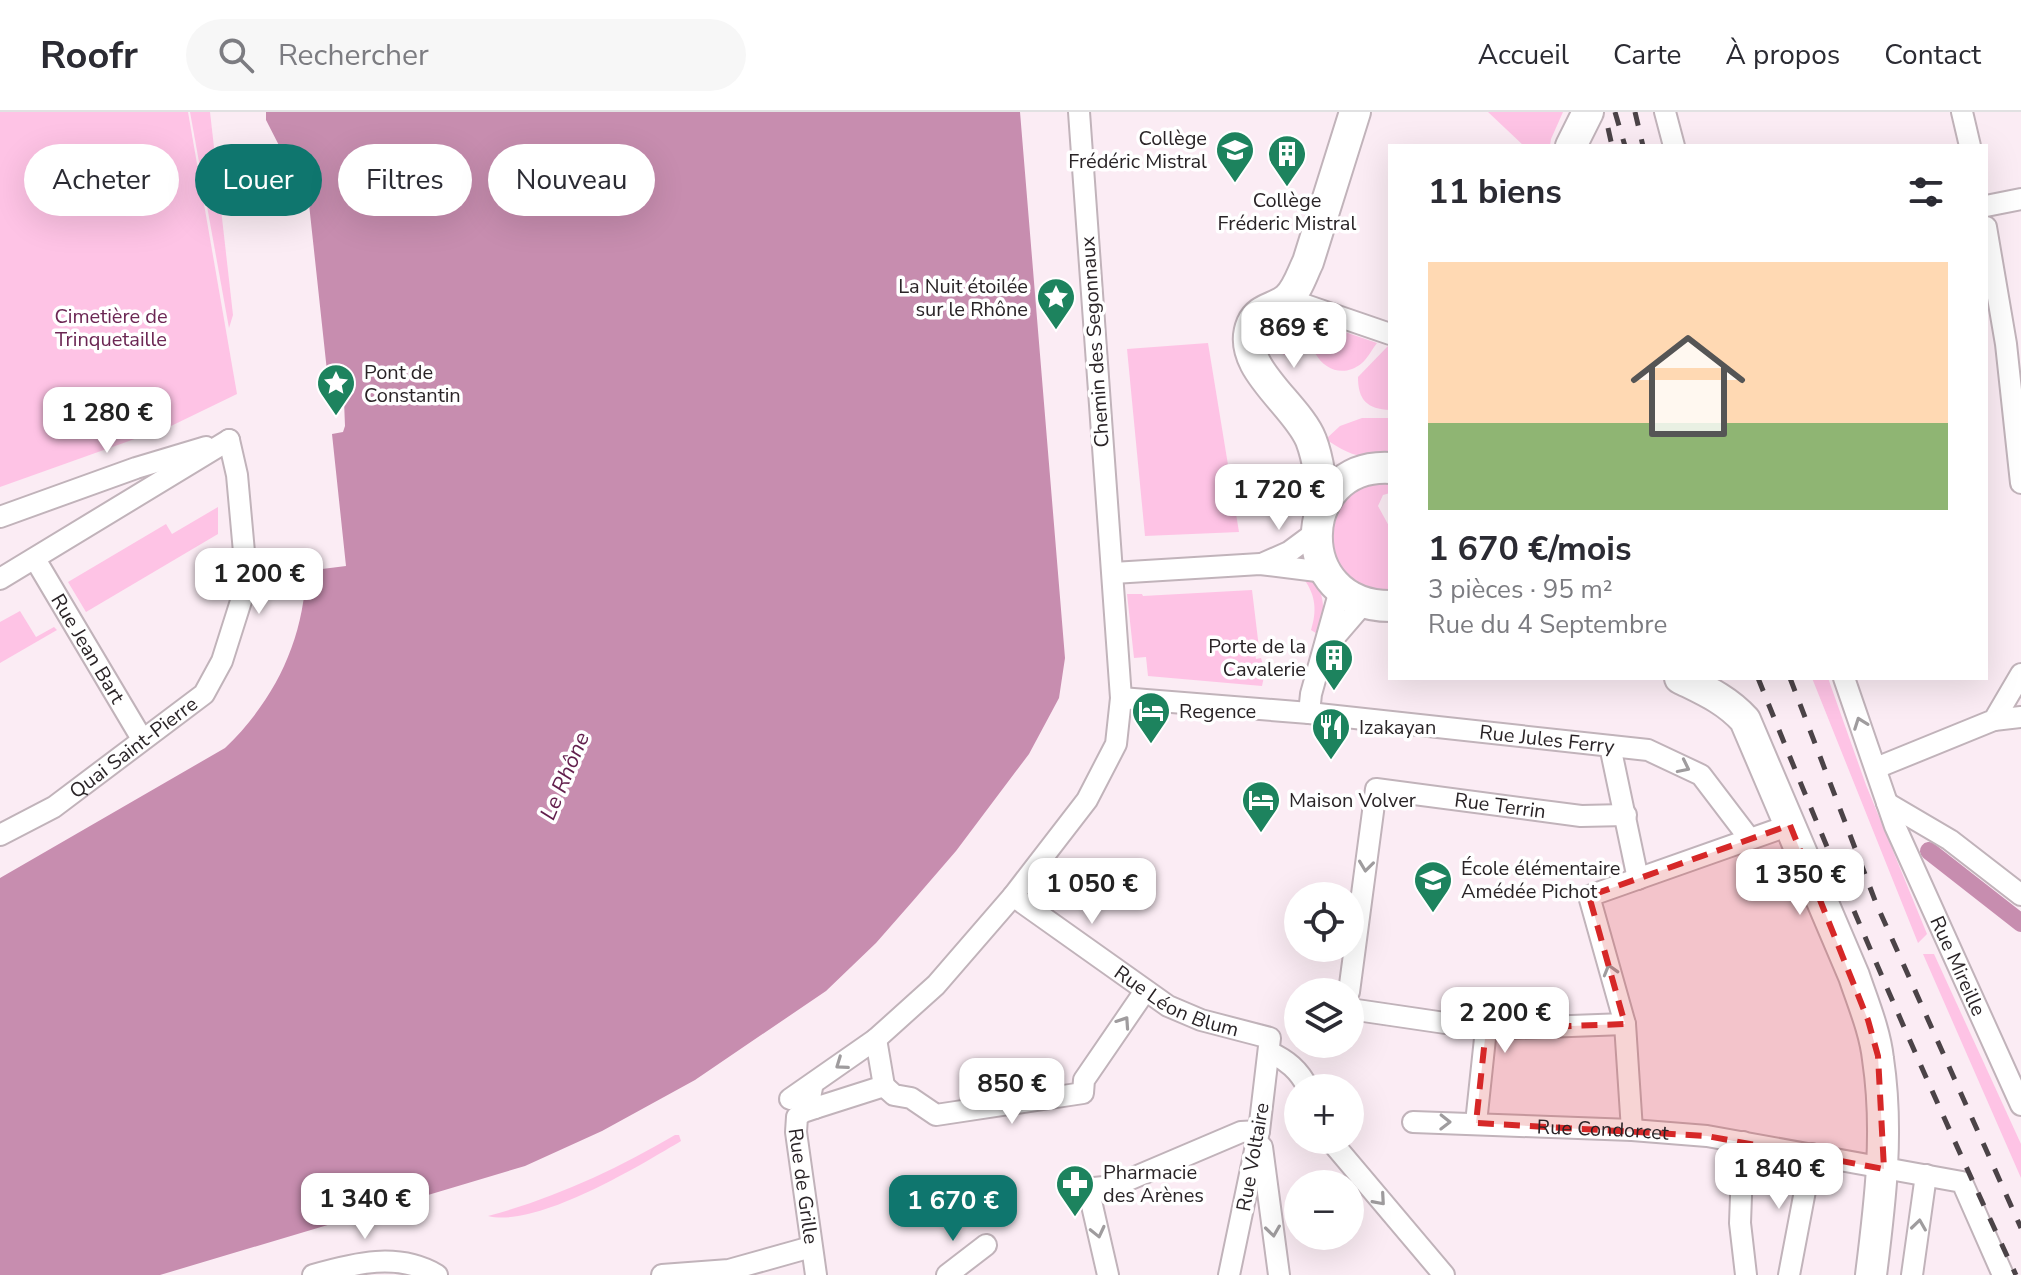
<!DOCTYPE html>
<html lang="fr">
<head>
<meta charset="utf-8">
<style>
  :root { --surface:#fff; --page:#f7f7f7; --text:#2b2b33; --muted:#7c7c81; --line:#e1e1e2; --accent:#0f766e }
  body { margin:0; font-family:"Nunito Sans",sans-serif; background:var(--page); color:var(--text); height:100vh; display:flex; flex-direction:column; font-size:30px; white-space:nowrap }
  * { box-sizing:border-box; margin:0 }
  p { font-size:26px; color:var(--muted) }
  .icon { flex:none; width:44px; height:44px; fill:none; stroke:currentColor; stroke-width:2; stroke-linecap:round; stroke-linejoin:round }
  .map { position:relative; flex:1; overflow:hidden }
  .details { position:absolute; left:1388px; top:32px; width:600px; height:536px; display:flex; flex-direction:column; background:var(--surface); border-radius:0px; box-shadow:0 8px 32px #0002 }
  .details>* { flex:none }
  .hud { position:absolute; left:24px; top:32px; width:760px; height:72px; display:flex; gap:16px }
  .controls { position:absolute; left:1284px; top:770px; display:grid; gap:16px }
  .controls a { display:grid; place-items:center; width:80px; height:80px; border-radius:50%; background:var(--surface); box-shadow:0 8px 32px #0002; font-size:40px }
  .price { position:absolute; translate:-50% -68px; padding:0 18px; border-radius:16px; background:#fff; color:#222; font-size:26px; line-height:52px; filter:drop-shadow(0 2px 4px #0008) }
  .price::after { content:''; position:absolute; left:50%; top:48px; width:24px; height:18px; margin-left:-12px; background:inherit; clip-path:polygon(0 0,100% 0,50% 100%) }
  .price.on { background:var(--accent); color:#fff }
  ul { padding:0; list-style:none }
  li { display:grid; align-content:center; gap:16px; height:424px; padding:0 40px }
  li span { display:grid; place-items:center; height:248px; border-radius:0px; color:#555 }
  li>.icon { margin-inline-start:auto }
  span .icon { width:144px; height:144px; fill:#fffc; stroke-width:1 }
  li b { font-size:34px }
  h2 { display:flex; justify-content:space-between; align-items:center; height:96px; padding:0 40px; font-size:34px }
  .chip { padding:0 28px; border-radius:36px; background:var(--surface); box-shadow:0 8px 32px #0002; font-size:28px; line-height:72px }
  .chip.on { background:var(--accent); color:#fff }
  header { display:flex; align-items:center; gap:48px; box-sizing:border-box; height:112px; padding:0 40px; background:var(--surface); border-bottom:2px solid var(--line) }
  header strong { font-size:38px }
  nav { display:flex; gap:44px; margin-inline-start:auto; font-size:28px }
  .search { width:560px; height:72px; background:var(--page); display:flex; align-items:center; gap:20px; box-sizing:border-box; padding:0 28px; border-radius:44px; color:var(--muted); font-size:30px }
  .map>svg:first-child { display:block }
</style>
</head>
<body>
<header>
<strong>Roofr</strong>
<div class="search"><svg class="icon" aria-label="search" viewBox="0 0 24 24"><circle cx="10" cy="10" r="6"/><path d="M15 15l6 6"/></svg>Rechercher</div>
<nav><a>Accueil</a><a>Carte</a><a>À propos</a><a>Contact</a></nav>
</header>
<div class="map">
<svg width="2021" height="1163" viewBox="0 0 2021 1163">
  <rect width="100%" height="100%" fill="#fbecf4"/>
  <g fill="#fec3e5">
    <polygon points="0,0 188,0 237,282 171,314 0,375"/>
    <polygon points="190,0 210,0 233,203 229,216"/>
    <polygon points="1488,0 1563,0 1551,27 1550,34 1524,34"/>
    <path d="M1288 202 1297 204 1303 234 1301 242C1280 251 1269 231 1274 212Z"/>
    <path d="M1313 209 1377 231C1372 237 1368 246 1362 251 1333 275 1301 239 1313 209Z"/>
    <polygon points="1208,231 1239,420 1145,424 1127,237"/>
    <path d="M1388 234 1390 235V298C1367 297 1358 288 1358 265Z"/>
    <path d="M1362 306H1390V340C1365 350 1346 342 1326 327L1340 314Z"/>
    <polygon points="1390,369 1390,381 1383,383 1378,394 1390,416 1390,484 1349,471 1329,437 1335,398 1348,382 1365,372"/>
    <polygon points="218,395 218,422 86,500 68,470 166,412 172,422"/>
    <path d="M1310 460C1325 482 1326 498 1319 523L1311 518C1317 499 1316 484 1304 467Z"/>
    <polygon points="1252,478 1259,536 1254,537 1256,547 1261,546 1265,560 1262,574 1148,564 1146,545 1134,546 1127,482 1142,482 1143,484"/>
    <polygon points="20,499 36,525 54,515 57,518 0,551 0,510"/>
    <polygon points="1812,566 1828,566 1866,673 1927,822 1918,831"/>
    <polygon points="1923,842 1934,842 2021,1032 2021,1066"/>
    <path d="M675 1023H679L681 1029C639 1054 537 1116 488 1104 555 1086 615 1058 675 1023Z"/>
  </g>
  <path fill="#c78daf" d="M266 0H1020L1065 546 1059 586 1029 642 956 739 912 790 876 831 826 879 695 968 602 1019 525 1054 160 1163H0V766L225 636C275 588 304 528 306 459L346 454 332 322 343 320 345 314 344 289 342 286 330 287 309 92 266 8Z"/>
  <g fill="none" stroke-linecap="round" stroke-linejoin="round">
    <polyline stroke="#c78daf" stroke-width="18" points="1929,739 2021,811"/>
    <g stroke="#c1b3ba" stroke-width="24">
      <g id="street">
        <polyline points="1665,0 1674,34"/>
        <polyline points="1962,0 1970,34"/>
        <polyline points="1986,94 2021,87"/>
        <polyline points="1986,115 2006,232 2021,371"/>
        <polyline points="1288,187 1390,222"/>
        <polyline points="0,405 136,356 206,335"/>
        <path id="s1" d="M35 447 142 627"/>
        <polyline points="1264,451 1289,440 1316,420"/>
        <polyline points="1113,461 1260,452 1325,460"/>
        <polyline points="0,467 229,328"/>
        <polyline points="1327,534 1364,491"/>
        <path id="s2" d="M1844 566 1895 714 2021 993"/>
        <path id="s3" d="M1121 586 1309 601 1648 638 1701 663 1749 726"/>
        <polyline points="1309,601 1311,582 1340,478"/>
        <polyline points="1994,608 2021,605"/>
        <polyline points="1610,634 1638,767"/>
        <polyline points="1876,656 1994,608 2021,562"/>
        <polyline points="1887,691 1950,728 2021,783"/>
        <path id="s4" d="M0 723 54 695 204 582 222 549 241 489 245 451 237 363 229 328"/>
        <path id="s5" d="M1013 784 1168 894 1201 908 1270 926 1259 1019 1229 1163"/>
        <path id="s6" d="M1349 880 1376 677 1581 704 1626 703"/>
        <polyline points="1350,897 1486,917 1625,912"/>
        <polyline points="876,927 936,873 1013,784 1087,688 1116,632 1121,586 1079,0"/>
        <path d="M1269 940C1287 948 1299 958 1308 976"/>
        <polyline points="884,974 894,983 911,986 936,1003 1083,981 1084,968 1145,879"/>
        <polyline points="790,987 876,927 884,974 815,996 809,990 813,971"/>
        <path id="s7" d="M815 996 803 1000 797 1005 796 1020 816 1163"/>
        <path id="s8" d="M1413 1010 1632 1018 1707 1024 1962 1070 2003 1163"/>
        <polyline points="1476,1011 1486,917"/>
        <polyline points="1632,1018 1625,912 1589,784 1790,713"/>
        <polyline points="1330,1028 1444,1163"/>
        <polyline points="1743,1030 1740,1111 1746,1163"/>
        <polyline points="1262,1035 1279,1163"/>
        <path d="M313 1163C355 1151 398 1140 437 1163"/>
        <polyline points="662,1163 729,1158 811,1135"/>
        <polyline points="947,1163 986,1133"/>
        <polyline points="1108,1163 1091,1089 1094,1076 1114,1074 1241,1020 1259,1019"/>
        <polyline points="1789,1163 1812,1042"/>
        <polyline points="1912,1163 1926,1063"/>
      </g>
    </g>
    <g stroke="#c1b3ba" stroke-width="34">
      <g id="secondary">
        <polyline points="1571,34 1588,0"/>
        <path d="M1390 356C1295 351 1290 494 1390 494"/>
        <path d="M1323 395C1321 372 1319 349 1311 328 1297 292 1234 254 1252 212 1259 196 1275 197 1287 187 1297 179 1302 162 1308 150L1355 0"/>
        <path d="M1680 566C1704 578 1726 587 1745 608L1854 864C1863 891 1875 919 1878 947 1889 1020 1880 1091 1871 1163"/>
      </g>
    </g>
    <use href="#street" stroke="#fff" stroke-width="20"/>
    <use href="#secondary" stroke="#fff" stroke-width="30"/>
    <g stroke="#4b4347" stroke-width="5" stroke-dasharray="14 14" stroke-linecap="butt">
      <polyline points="1615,0 1625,34"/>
      <polyline points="1635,0 1643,34"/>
      <polyline points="1608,16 1612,34"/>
      <path d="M1758 566C1839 768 1924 966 2016 1163"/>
      <polyline points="1790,566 1876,791 2021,1116"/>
    </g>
  </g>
  <defs><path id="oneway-chevron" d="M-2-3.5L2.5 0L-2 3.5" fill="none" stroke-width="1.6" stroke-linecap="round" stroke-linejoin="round" transform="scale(2)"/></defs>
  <g stroke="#9f9c9e">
    <use href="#oneway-chevron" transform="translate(1860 611) rotate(-110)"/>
    <use href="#oneway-chevron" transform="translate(1684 655) rotate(26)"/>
    <use href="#oneway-chevron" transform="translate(1366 754) rotate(97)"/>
    <use href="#oneway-chevron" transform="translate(1610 858) rotate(-106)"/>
    <use href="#oneway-chevron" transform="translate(1124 910) rotate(-56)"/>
    <use href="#oneway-chevron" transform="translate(841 952) rotate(145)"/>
    <use href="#oneway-chevron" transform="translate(1445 1010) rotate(1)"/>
    <use href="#oneway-chevron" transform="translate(1380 1088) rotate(49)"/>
    <use href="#oneway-chevron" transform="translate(1919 1113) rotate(-82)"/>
    <use href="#oneway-chevron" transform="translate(1273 1119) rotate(82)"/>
    <use href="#oneway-chevron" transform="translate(1098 1120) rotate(77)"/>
  </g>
  <path fill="#d62828" fill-opacity="0.2" stroke="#d62828" stroke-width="6" stroke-dasharray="16 10" stroke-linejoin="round" d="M1790 713 1868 908 1878 944 1884 1057 1707 1024 1476 1011 1486 917 1625 912 1589 784Z"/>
  <defs>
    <g id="school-pin" transform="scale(2)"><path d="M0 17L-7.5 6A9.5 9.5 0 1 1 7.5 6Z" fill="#1d835e" stroke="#fff"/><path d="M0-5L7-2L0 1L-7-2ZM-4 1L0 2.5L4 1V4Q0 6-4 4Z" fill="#fff"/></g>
    <g id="building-pin" transform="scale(2)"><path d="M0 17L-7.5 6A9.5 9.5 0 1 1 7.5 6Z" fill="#1d835e" stroke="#fff"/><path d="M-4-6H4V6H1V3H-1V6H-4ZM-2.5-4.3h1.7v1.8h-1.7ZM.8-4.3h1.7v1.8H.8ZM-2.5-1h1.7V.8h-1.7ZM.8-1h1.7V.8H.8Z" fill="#fff"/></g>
    <g id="sight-pin" transform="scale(2)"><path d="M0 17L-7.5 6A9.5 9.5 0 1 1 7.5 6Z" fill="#1d835e" stroke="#fff"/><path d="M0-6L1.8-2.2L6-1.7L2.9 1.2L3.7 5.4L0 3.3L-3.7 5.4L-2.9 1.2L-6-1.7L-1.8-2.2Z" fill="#fff"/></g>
    <g id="hotel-pin" transform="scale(2)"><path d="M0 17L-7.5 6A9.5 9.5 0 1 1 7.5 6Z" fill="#1d835e" stroke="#fff"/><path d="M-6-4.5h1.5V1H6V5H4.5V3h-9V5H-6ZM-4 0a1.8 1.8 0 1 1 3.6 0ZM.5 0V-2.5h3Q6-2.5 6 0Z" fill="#fff"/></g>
    <g id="restaurant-pin" transform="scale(2)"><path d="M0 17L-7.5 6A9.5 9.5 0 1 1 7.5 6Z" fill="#1d835e" stroke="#fff"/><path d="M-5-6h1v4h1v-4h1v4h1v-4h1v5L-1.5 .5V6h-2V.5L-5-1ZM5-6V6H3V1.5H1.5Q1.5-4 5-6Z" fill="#fff"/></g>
    <g id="pharmacy-pin" transform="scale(2)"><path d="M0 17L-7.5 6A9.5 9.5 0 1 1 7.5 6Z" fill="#1d835e" stroke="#fff"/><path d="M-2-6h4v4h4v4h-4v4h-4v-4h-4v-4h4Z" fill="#fff"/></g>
  </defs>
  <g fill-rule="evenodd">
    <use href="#school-pin" x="1235" y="38"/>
    <use href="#building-pin" x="1287" y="42"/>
    <use href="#sight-pin" x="1056" y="185"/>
    <use href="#sight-pin" x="336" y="271"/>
    <use href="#building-pin" x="1334" y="546"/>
    <use href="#hotel-pin" x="1151" y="599"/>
    <use href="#restaurant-pin" x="1331" y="615"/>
    <use href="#hotel-pin" x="1261" y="688"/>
    <use href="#school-pin" x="1433" y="768"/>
    <use href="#pharmacy-pin" x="1075" y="1072"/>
  </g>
  <g text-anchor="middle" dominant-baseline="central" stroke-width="7" stroke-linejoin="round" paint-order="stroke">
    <g font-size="20" fill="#2a2427" stroke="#fff" text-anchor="start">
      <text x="1207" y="26" text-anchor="end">Collège<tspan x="1207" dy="23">Frédéric Mistral</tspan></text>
      <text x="1287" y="88" text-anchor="middle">Collège<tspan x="1287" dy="23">Fréderic Mistral</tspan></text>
      <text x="1028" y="174" text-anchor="end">La Nuit étoilée<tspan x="1028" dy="23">sur le Rhône</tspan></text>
      <text x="364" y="260">Pont de<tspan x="364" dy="23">Constantin</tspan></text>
      <text x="1306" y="534" text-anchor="end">Porte de la<tspan x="1306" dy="23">Cavalerie</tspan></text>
      <text x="1179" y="599">Regence</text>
      <text x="1359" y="615">Izakayan</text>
      <text x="1289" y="688">Maison Volver</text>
      <text x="1461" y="756">École élémentaire<tspan x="1461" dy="23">Amédée Pichot</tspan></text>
      <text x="1103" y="1060">Pharmacie<tspan x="1103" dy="23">des Arènes</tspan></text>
    </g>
    <g font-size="20" fill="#6c2754" stroke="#fff">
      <text x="111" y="204">Cimetière de<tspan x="111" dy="23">Trinquetaille</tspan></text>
    </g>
    <g font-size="20" fill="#2a2427" stroke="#fff">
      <text transform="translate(1095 230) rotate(-94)">Chemin des Segonnaux</text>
      <text stroke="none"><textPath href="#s1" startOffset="104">Rue Jean Bart</textPath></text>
      <text stroke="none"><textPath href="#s3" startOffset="428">Rue Jules Ferry</textPath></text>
      <text stroke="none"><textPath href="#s4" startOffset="160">Quai Saint-Pierre</textPath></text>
      <text stroke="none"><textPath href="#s6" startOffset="330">Rue Terrin</textPath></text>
      <text stroke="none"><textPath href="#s2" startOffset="310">Rue Mireille</textPath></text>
      <text stroke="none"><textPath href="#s5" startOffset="196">Rue Léon Blum</textPath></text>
      <text stroke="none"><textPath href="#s8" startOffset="190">Rue Condorcet</textPath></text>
      <text transform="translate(1253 1045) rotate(-80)">Rue Voltaire</text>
      <text stroke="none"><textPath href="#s7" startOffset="90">Rue de Grille</textPath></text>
    </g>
    <g font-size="22" font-style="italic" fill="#621e4c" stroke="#fff">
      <text transform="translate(565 664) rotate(-67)">Le Rhône</text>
    </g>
  </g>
</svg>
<div class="controls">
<a><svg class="icon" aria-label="locate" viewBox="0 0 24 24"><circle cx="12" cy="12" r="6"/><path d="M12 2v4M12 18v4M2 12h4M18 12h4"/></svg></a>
<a><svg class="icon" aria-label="layers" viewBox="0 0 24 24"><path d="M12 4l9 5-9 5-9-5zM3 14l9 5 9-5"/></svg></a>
<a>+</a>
<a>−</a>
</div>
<b class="price" style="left:1294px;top:258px">869 €</b>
<b class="price" style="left:107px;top:343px">1 280 €</b>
<b class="price" style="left:1279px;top:420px">1 720 €</b>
<b class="price" style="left:259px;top:504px">1 200 €</b>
<b class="price" style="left:1800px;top:805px">1 350 €</b>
<b class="price" style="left:1092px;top:814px">1 050 €</b>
<b class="price" style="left:1505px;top:943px">2 200 €</b>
<b class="price" style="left:1012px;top:1014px">850 €</b>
<b class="price" style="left:1779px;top:1099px">1 840 €</b>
<b class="price" style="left:365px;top:1129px">1 340 €</b>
<b class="price on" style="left:953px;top:1131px">1 670 €</b>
<div class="hud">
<a class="chip">Acheter</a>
<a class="chip on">Louer</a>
<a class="chip">Filtres</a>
<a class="chip">Nouveau</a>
</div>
<section class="details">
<h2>11 biens<svg class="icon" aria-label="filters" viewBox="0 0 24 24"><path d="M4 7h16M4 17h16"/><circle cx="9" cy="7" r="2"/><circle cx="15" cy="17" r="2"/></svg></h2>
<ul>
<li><span style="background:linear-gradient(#ffd9b3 65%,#8fb573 0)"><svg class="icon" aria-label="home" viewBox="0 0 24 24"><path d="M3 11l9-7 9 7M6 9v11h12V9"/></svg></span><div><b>1 670 €/mois</b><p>3 pièces · 95 m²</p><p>Rue du 4 Septembre</p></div></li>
</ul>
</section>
</div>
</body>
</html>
